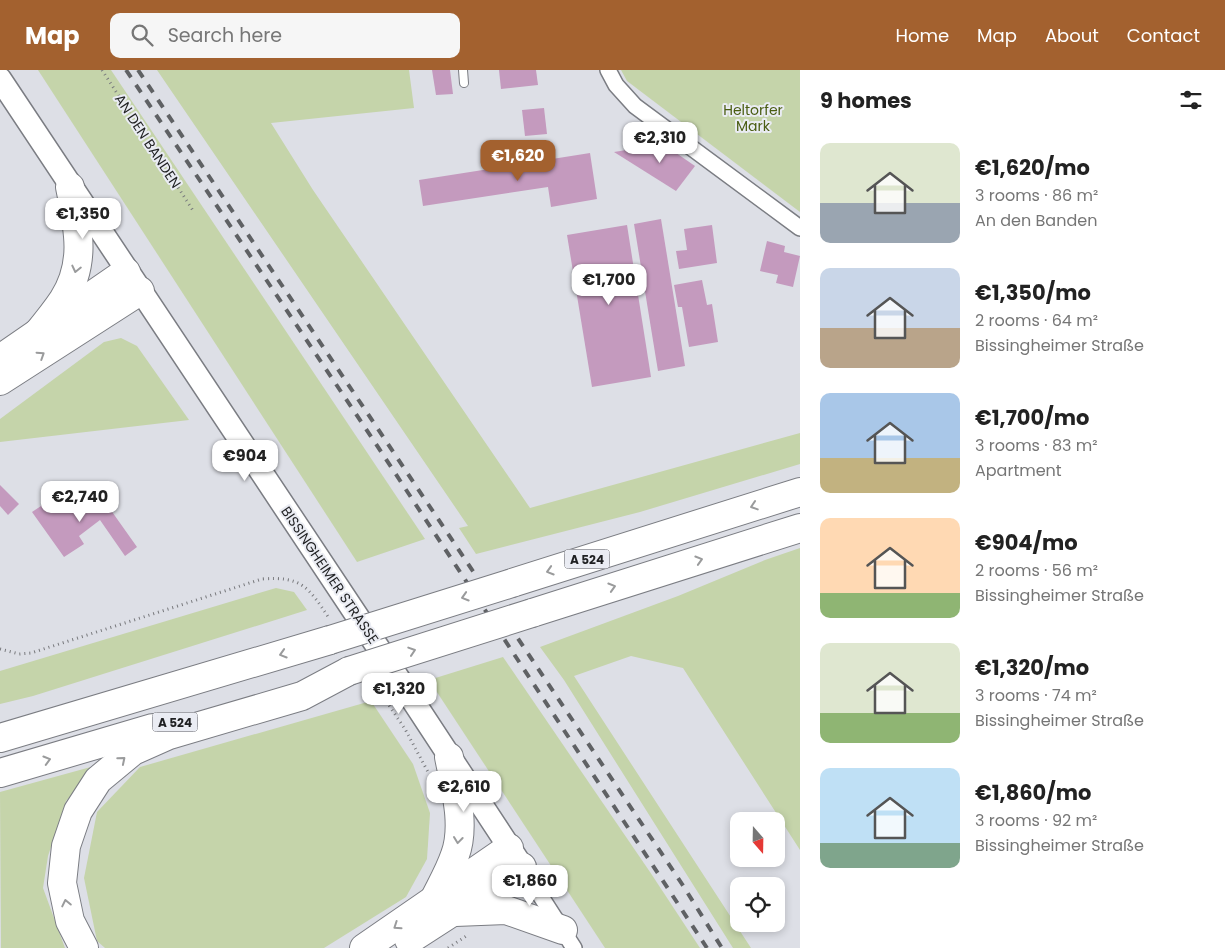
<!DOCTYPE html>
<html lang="en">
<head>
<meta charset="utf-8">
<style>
  :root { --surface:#fff; --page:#f6f6f6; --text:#222; --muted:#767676; --accent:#a3612f }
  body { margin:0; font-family:Poppins,sans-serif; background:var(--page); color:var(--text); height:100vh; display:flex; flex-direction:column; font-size:19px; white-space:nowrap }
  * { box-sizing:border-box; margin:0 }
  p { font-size:16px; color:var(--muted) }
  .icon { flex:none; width:28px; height:28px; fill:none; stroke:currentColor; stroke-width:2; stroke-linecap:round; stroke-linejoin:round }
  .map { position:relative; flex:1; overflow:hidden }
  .drawer { display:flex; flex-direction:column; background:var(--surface); width:425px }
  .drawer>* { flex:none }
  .needle { width:32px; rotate:160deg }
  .buttons { position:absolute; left:730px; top:742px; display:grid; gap:10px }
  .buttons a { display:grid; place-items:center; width:55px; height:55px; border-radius:10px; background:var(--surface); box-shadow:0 2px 8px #0003; font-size:25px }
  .price { position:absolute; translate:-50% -42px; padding:0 11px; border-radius:10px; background:#fff; color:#222; font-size:16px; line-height:32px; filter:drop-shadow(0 1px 2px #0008) }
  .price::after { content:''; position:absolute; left:50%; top:30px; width:15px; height:11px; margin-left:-8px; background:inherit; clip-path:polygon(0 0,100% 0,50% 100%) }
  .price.selected { background:var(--accent); color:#fff }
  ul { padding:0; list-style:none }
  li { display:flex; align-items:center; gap:15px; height:125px; padding:0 20px }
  li span { display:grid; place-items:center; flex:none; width:140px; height:100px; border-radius:10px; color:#555 }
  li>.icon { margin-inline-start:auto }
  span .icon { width:60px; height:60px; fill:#fffc; stroke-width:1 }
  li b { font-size:21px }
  h2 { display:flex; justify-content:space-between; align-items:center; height:60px; padding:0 20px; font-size:21px }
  header { display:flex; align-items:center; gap:30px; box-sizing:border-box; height:70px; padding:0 25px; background:var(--accent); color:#fff }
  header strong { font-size:24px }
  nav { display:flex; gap:28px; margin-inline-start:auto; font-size:18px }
  .search { width:350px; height:45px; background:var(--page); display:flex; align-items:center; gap:12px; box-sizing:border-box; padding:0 18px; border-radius:10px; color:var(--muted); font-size:19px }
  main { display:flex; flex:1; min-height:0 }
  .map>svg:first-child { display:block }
</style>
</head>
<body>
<header>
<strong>Map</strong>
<div class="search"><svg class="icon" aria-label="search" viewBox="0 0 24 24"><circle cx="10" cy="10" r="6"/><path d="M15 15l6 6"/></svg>Search here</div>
<nav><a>Home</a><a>Map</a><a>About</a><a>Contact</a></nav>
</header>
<main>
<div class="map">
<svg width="800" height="878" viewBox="0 0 800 878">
  <rect width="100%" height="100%" fill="#dddfe6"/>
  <g fill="#c5d4aa">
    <polygon points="38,0 111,0 425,469 357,492"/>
    <polygon points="157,0 409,0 414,38 271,53 313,120 530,438 800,363 800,394 640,442 476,484 459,458 468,456"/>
    <polygon points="621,0 800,0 800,142 627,11"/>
    <polygon points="121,268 137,276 189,350 0,372 0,349 104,272"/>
    <polygon points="800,478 800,780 683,598 631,586 574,606 751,878 733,878 564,610 540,577 678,526 765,490"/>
    <polygon points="276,518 294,522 307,540 33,626 0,634 0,601"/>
    <polygon points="503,587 650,802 700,878 605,878 429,610"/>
    <polygon points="371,631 413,694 430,743 427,789 406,827 324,878 105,878 97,871 84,808 97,742 140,697"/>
    <polygon points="98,695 66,731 48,786 43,818 65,878 1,878 0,722"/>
  </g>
  <g fill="#c49abe">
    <polygon points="432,0 450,0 453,24 436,25"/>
    <polygon points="499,0 536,0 538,15 501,19"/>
    <polygon points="544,38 547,64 525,66 522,40"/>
    <polygon points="663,74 695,96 676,121 614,82"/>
    <polygon points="590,83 597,129 551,137 548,117 423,136 419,110"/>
    <polygon points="661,149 685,296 658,301 634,154"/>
    <polygon points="627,155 651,307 592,317 567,165"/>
    <polygon points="712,155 717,193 679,199 676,181 687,180 684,159"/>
    <polygon points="767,171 785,176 784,182 800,186 793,217 776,213 778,205 760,201"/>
    <polygon points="702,210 707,235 712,234 718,272 689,277 682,237 678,237 674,215"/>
    <polygon points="0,415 19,434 8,445 0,436"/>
    <polygon points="98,422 137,477 125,486 100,450 79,466 84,474 64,487 32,442 53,428 56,432 69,423 78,436"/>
  </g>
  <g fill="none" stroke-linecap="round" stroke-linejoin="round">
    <g stroke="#7b7d83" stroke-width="10">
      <polyline id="lane" points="463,0 464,13"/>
    </g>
    <g stroke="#7b7d83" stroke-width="18">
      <g id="street">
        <polyline points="608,0 616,15 635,36 800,158"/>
        <polyline points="522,797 574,878"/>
      </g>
    </g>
    <g stroke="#7b7d83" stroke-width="25">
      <polyline id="secondary" points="0,9 381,582 519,792"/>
    </g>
    <g stroke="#7b7d83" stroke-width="30">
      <g id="highway">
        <path d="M37 264C46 253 55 242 63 230 87 193 78 157 70 117"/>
        <polyline points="0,289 126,202"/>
        <polyline points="0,311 140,221"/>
        <polyline points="512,513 800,422"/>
        <polyline points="532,543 800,458"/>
        <polyline points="0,668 330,570"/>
        <polyline points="0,703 153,658"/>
        <path d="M435 828C442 814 450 800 455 785 466 755 455 718 449 687"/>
        <polyline points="455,842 506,840 563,860"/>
        <polyline points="409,870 522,797"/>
        <polyline points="84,878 70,851 62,813 66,776 78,741 98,710 133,681 169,665 302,626 349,601"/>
        <polyline points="364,878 509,778"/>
      </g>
    </g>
    <g stroke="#78797d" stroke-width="3" stroke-dasharray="1 4" stroke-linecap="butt">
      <polyline points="102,0 194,142"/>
      <path d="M0 579 19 584 31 583 262 509C302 506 308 517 329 548"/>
      <polyline points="375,615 405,659 428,702"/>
      <polyline points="448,878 468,865"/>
    </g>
    <use href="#lane" stroke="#fff" stroke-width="8"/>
    <use href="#street" stroke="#fff" stroke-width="15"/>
    <use href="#secondary" stroke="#fff" stroke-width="22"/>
    <use href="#highway" stroke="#fff" stroke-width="28"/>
    <g stroke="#5f6164" stroke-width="4" stroke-dasharray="9 9" stroke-linecap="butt">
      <polyline points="126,0 376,374 707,878"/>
      <polyline points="138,0 682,814 722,878"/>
    </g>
    <g stroke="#7b7d83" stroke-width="30" stroke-linecap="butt">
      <g id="highway-bridge">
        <polyline points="330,570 512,513"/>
        <polyline points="349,601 532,543"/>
      </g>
    </g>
    <use href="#highway-bridge" stroke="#fff" stroke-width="28"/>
  </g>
  <defs><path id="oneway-chevron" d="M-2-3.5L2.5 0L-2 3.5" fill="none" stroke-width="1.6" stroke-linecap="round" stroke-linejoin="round" transform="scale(1.25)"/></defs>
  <g stroke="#9a9b9c">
    <use href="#oneway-chevron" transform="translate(76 199) rotate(103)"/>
    <use href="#oneway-chevron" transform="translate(41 285) rotate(-33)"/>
    <use href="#oneway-chevron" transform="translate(754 436) rotate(162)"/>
    <use href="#oneway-chevron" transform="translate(699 490) rotate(-17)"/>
    <use href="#oneway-chevron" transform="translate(550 501) rotate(163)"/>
    <use href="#oneway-chevron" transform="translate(612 517) rotate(-17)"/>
    <use href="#oneway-chevron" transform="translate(465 527) rotate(163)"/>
    <use href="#oneway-chevron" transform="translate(412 581) rotate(-18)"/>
    <use href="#oneway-chevron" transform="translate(283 584) rotate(163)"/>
    <use href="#oneway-chevron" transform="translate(47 690) rotate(-16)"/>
    <use href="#oneway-chevron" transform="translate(122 690) rotate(-40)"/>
    <use href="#oneway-chevron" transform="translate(458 770) rotate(97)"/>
    <use href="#oneway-chevron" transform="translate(66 833) rotate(-102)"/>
    <use href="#oneway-chevron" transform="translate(397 856) rotate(146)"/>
  </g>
  <g text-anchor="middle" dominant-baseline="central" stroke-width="4" stroke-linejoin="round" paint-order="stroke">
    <g fill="#eaecf3" stroke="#5c5d61" stroke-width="1">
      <rect x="564.5" y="479.5" width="45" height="19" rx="4"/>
      <rect x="152.5" y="642.5" width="45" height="19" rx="4"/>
    </g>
    <g font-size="12" font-weight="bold" fill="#1f2022">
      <text x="587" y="489">A 524</text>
      <text x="175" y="652">A 524</text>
    </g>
    <g font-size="14" fill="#4a5d12" stroke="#eaecf3">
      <text x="753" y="40">Heltorfer<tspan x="753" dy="16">Mark</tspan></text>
    </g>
    <g font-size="14" fill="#1f2022" stroke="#eaecf3">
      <text transform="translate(148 71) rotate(57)">AN DEN BANDEN</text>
      <text transform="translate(330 505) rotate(56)">BISSINGHEIMER STRASSE</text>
    </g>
  </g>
</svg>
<div class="buttons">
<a><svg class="needle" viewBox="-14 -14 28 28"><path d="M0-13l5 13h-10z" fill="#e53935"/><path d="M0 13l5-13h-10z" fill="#767676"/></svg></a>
<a><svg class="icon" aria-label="locate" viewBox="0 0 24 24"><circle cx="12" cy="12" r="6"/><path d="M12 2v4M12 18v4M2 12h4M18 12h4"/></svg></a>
</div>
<b class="price" style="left:660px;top:94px">€2,310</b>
<b class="price selected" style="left:518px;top:112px">€1,620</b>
<b class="price" style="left:83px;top:170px">€1,350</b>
<b class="price" style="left:609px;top:236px">€1,700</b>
<b class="price" style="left:245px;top:412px">€904</b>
<b class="price" style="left:80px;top:453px">€2,740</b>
<b class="price" style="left:399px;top:645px">€1,320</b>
<b class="price" style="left:464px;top:743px">€2,610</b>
<b class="price" style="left:530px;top:837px">€1,860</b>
</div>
<section class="drawer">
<h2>9 homes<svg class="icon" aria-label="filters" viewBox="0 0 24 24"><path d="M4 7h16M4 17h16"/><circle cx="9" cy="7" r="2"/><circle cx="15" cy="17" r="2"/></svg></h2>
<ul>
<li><span style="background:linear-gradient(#dfe7d0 60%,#9aa5b1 0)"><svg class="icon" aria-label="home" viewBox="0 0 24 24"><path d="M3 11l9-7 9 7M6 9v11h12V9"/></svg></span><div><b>€1,620/mo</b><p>3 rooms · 86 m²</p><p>An den Banden</p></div></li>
<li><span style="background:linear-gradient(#c9d6e8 60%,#b9a48a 0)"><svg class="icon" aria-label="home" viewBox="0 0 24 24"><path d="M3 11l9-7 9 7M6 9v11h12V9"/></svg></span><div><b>€1,350/mo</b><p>2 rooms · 64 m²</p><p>Bissingheimer Straße</p></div></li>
<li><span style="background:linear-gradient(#a9c7e8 65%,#c2b280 0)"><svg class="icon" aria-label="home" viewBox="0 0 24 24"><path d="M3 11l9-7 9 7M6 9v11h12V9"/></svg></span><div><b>€1,700/mo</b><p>3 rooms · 83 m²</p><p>Apartment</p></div></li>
<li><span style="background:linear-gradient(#ffd9b3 75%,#8fb573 0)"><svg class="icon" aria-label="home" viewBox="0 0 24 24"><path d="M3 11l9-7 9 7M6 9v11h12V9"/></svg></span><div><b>€904/mo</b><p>2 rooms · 56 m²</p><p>Bissingheimer Straße</p></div></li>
<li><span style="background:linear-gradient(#dfe7d0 70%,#8fb573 0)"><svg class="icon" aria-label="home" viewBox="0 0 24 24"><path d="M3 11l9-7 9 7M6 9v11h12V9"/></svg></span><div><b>€1,320/mo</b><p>3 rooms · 74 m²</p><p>Bissingheimer Straße</p></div></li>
<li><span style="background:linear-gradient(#bfe0f5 75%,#7fa58c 0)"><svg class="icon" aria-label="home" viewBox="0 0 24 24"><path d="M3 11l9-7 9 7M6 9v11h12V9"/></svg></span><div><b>€1,860/mo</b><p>3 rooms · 92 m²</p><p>Bissingheimer Straße</p></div></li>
</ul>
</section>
</main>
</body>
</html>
